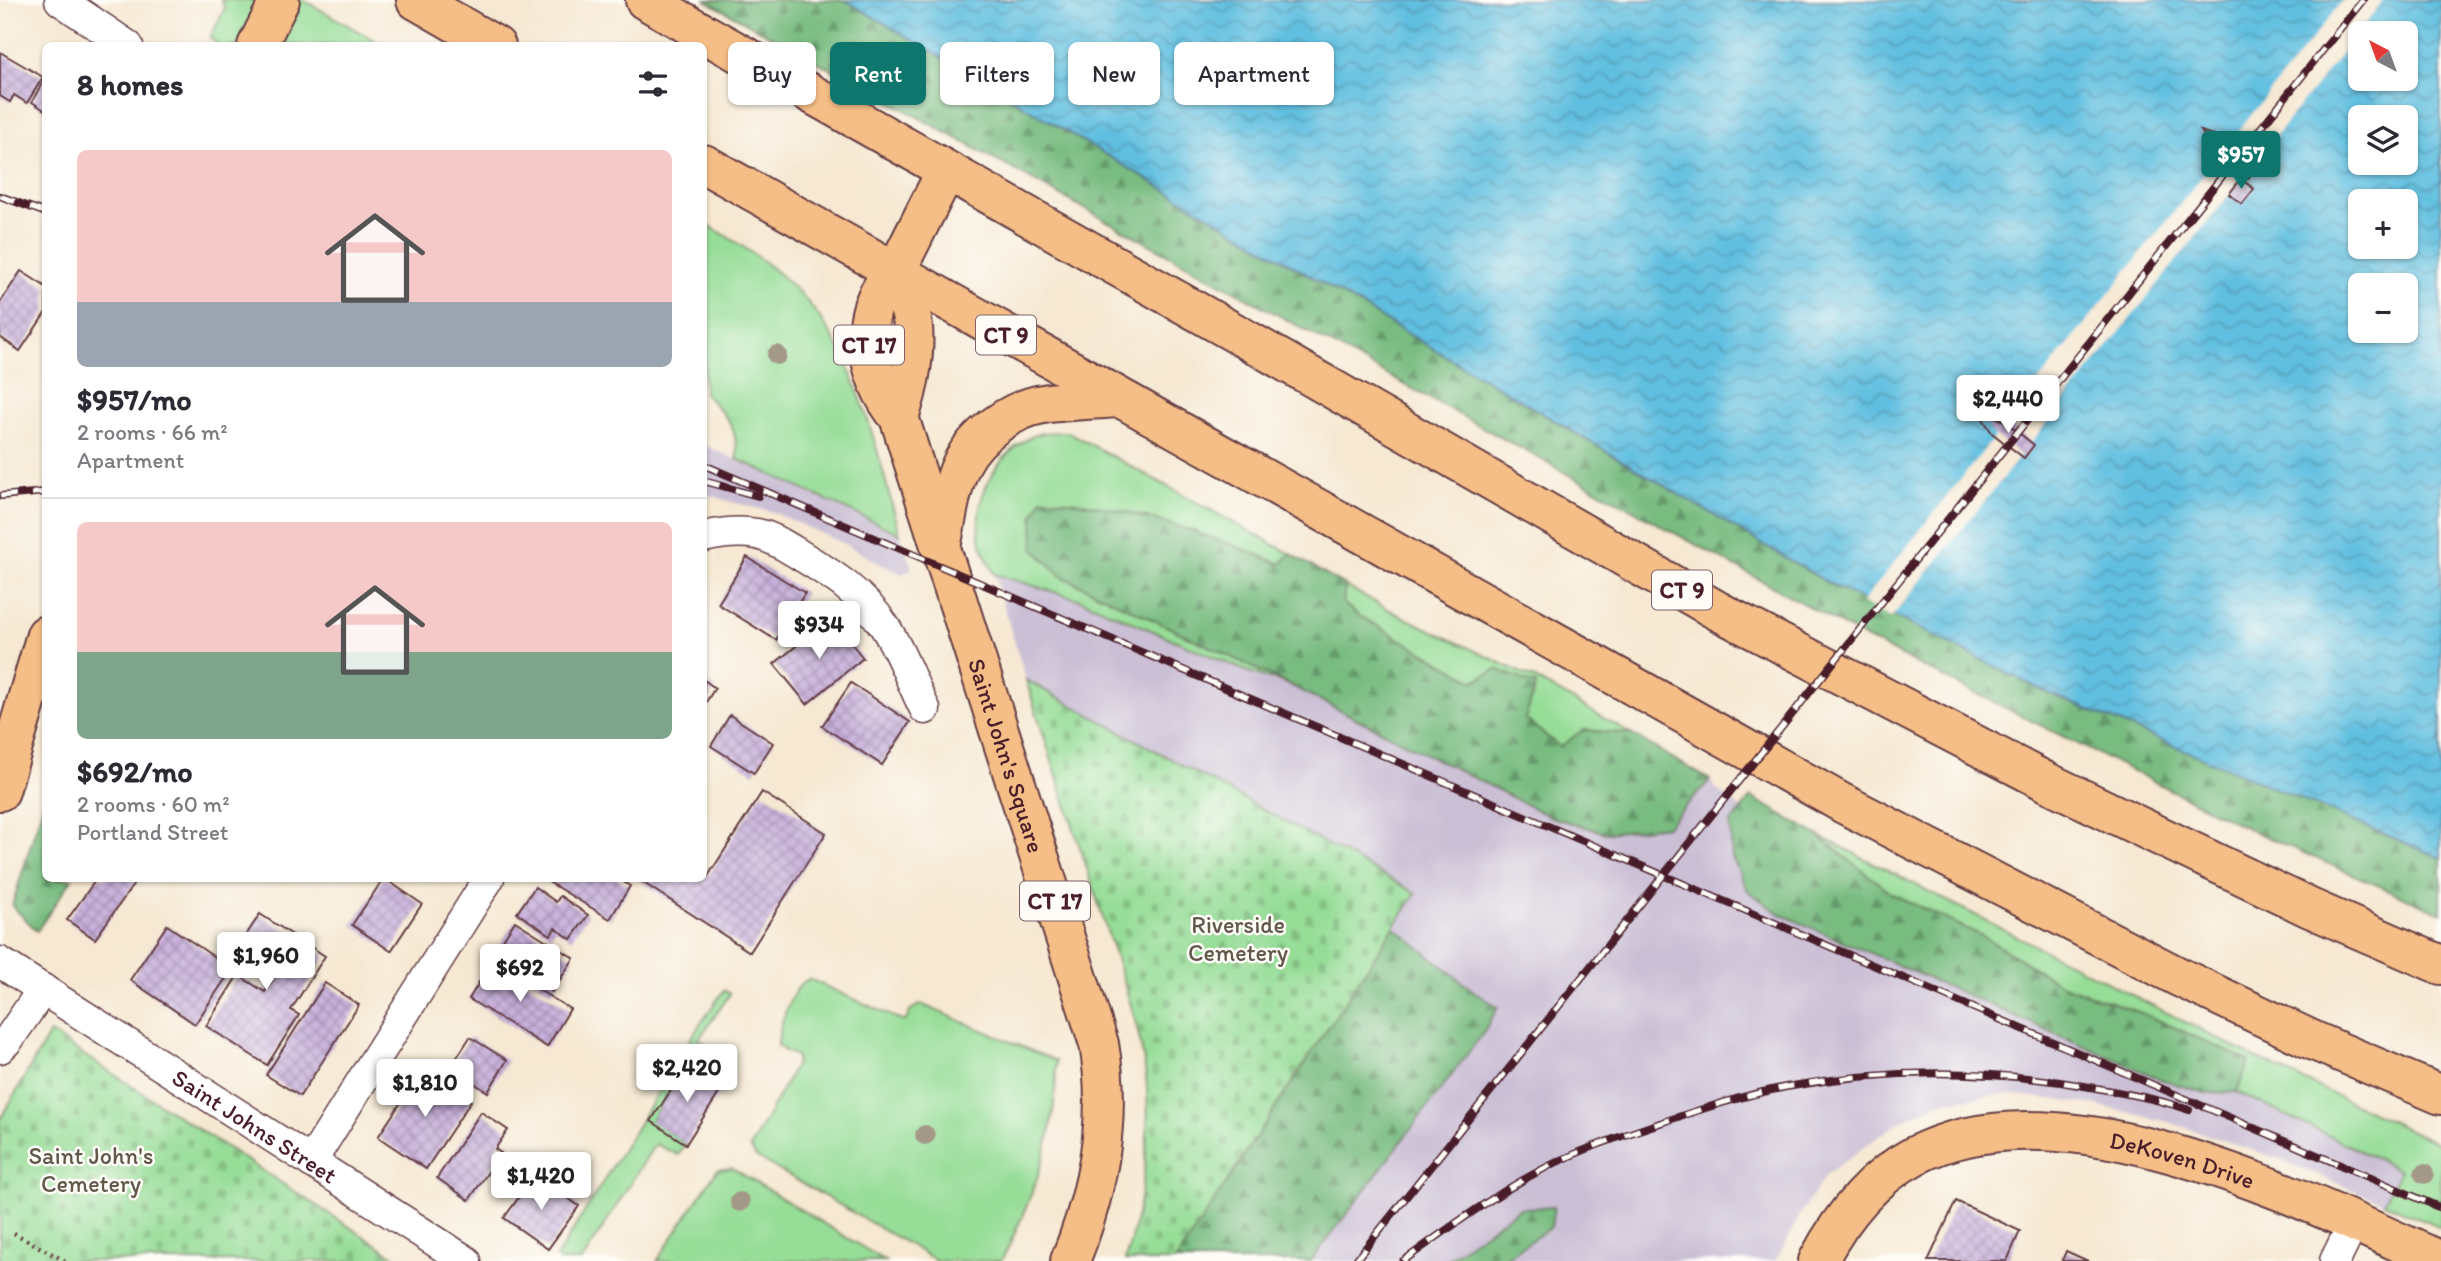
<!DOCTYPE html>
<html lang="en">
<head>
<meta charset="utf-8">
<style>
  :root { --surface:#fff; --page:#f7f7f7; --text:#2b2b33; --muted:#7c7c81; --line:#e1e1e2; --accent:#0f766e }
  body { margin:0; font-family:Itim,sans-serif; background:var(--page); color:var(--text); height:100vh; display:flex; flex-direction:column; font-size:26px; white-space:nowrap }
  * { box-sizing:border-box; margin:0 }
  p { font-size:23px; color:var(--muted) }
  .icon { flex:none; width:38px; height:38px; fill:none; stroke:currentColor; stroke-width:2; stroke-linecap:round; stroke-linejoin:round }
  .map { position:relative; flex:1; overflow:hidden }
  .sheet { position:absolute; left:42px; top:42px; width:665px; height:840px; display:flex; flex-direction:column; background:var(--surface); border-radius:10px; box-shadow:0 2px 5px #0004 }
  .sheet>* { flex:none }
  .guide { position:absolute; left:728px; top:42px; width:665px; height:63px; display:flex; gap:14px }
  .needle { width:46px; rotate:319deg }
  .fabs { position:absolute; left:2348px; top:21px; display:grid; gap:14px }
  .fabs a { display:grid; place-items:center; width:70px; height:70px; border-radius:10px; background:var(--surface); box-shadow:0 2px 5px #0004; font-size:35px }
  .price { position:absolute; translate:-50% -60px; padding:0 16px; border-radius:7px; background:#fff; color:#222; font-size:23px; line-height:46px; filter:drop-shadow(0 2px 4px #0008) }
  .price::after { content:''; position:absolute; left:50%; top:42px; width:21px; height:16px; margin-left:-10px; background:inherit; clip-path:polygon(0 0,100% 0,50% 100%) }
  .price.active { background:var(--accent); color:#fff }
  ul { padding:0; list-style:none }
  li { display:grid; align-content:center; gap:14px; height:371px; padding:0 35px }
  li+li { border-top:2px solid var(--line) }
  li span { display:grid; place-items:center; height:217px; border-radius:10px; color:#555 }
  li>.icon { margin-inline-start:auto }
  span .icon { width:126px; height:126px; fill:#fffc; stroke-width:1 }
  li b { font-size:30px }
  h2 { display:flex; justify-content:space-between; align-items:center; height:84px; padding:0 35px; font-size:30px }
  .chip { padding:0 24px; border-radius:10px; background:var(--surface); box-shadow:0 2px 5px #0004; font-size:24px; line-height:63px }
  .chip.active { background:var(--accent); color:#fff }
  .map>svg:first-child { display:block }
</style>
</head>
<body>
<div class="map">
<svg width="2441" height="1261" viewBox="0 0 2441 1261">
  <defs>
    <pattern id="forest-firs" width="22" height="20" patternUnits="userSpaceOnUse" patternTransform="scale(1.75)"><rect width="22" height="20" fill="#78bc80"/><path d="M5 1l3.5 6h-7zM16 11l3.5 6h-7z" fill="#649869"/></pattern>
    <pattern id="cemetery-stones" width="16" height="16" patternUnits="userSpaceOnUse" patternTransform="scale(1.75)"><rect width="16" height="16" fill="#96dd97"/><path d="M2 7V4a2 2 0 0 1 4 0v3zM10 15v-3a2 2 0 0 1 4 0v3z" fill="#83bd82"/></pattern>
    <pattern id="water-waves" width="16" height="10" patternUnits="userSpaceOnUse" patternTransform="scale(1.75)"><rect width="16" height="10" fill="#61bfe0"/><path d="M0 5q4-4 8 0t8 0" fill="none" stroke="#529bb6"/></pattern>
    <pattern id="building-cross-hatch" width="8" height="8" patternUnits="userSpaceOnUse" patternTransform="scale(1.75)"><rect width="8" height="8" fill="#c8b0db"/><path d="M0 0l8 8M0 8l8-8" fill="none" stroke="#a48fb2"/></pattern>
  </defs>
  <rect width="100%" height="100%" fill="#fdfcf7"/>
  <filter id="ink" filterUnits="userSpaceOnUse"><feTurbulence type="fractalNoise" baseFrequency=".0143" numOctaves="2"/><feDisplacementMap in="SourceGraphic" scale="14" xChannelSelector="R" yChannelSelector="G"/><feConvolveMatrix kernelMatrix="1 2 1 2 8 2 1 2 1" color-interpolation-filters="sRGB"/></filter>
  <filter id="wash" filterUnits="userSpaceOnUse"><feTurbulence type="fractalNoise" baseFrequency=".00686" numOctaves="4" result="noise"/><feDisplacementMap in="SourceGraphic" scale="28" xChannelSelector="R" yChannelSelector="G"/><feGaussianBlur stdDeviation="1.57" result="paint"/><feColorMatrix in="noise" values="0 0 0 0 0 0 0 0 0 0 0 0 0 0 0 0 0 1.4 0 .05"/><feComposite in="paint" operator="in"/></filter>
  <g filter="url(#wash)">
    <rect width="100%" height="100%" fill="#f6e8d2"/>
    <g fill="#cbbfd5">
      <polygon points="704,445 900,534 912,569 901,574 878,563 847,545 773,512 731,502 704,493"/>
      <polygon points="994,574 1081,600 1246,671 1288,684 1551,817 1606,833 1667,825 1710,780 1715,788 1742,809 1730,824 1732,857 1748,891 1780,914 2160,1079 2205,1093 2237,1092 2401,1170 2384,1203 2282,1160 2169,1122 2095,1105 2010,1094 1943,1101 1901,1121 1871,1142 1827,1174 1802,1211 1776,1261 1501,1261 1551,1228 1553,1207 1520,1208 1444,1261 1311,1261 1484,1032 1498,1007 1472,990 1394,927 1416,893 1026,680"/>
    </g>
    <g fill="#96dd97" stroke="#707e61" stroke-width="2">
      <polygon points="221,0 303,0 383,45 220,46 210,38 225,8"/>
      <path d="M704 223C743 245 784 272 812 307 861 368 879 460 900 534L737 459C738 425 726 416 704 393Z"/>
      <path d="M1068 432 1291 554 1281 564C1204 533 1124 505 1042 498L1061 576 1288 684 1246 671 1081 600 994 574C989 563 982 550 980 539 972 497 997 453 1035 435 1044 431 1058 433 1068 432Z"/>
      <polygon points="1345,586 1399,615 1541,682 1631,734 1583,730 1560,747 1525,719 1536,684 1474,681 1358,615 1343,603"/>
      <polygon points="1816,834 2250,1055 2441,1145 2441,1227 2384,1203 2400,1170 2237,1092 2249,1061 2144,1014 2062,985 1982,936 1892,894"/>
      <path d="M809 979 905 1022 911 1010 921 1004 1056 1061C1057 1117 1044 1166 1022 1217 1015 1232 1009 1247 1001 1261H934V1259L756 1157 750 1148 796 1064 797 1056 783 1050 778 1045C779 1027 791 986 809 979Z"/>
      <polygon points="724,990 730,994 699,1039 712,1049 703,1063 713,1072 709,1078 688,1064 651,1120 686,1144 678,1155 655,1144 582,1261 560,1261 556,1258 697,1029"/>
      <polygon points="732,1168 885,1261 657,1261 717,1170"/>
    </g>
    <g fill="url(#forest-firs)" stroke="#616e56" stroke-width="2">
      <polygon points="705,0 845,0 1825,581 2041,690 2441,858 2441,913 2251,830 1873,642"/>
      <path d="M1042 498C1124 505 1204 533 1280 564L1291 554 1345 586 1343 603 1358 615 1474 681 1497 669 1536 685 1525 719 1560 747 1583 730 1631 734 1710 780 1667 826 1606 833 1551 817 1288 684 1061 576 1034 549 1033 516Z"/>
      <polygon points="1751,797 1816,834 1892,894 1982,936 2062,985 2144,1014 2249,1061 2237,1092 2205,1093 2160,1079 1780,914 1748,891 1732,857 1730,824"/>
      <polygon points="45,798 46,878 72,879 37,931 12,906"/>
      <polygon points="1394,927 1472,990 1498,1007 1484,1032 1311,1261 1175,1261"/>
      <polygon points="1554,1207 1551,1227 1501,1261 1444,1261 1520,1208"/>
    </g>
    <g fill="url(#cemetery-stones)" stroke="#707e61" stroke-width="2">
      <path d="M1026 680 1416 893 1175 1261H1125C1142 1205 1150 1147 1147 1088 1143 1030 1120 973 1103 918 1077 839 1051 759 1026 680Z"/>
      <polygon points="50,1033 402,1261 0,1261 0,1120"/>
    </g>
    <path fill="url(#water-waves)" stroke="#566f86" stroke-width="2" fill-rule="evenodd" d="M845 0H2441V858L2041 690 1825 581ZM2361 33H2406V79H2361ZM2361 117H2406V163H2361ZM2361 201H2406V247H2361ZM2361 285H2406V331H2361Z"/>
    <polygon fill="#f6e8d2" points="2343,0 2384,0 2242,178 2254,189 2242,204 2229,195 1891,618 1862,603"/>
    <g id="blocks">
      <g fill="url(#building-cross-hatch)">
        <polygon points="0,52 43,77 27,103 14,95 10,102 0,96"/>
        <polygon points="46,76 46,111 32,102"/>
        <polygon points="2201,131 2226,140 2258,165 2248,178 2216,153"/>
        <polygon points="2241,179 2254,189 2242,204 2229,194"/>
        <polygon points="21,271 46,287 46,312 20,351 0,337 0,303"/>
        <polygon points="1978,411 2003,420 2034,445 2024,458 1992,433"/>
        <polygon points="747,557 805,593 776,640 718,604"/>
        <polygon points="831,618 863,658 807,704 774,664"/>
        <polygon points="704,680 715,688 704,705"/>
        <polygon points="851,683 910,722 882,765 822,726"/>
        <polygon points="730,715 773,743 754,773 711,746"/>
        <polygon points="762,792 826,833 750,952 636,878 704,878 704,873 708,876"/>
        <polygon points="97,878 138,878 95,939 67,920"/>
        <polygon points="384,878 422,904 391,951 352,925"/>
        <polygon points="542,878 617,878 630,886 610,919"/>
        <polygon points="535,887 556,902 560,896 588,915 571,939 555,928 551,935 517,913"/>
        <polygon points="260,914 325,956 291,1010 299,1015 267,1065 206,1026 238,975 265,992 278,971 239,946"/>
        <polygon points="515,921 574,958 552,992 493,955"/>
        <polygon points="167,925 232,969 195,1024 130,980"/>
        <polygon points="492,961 570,1009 547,1047 469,999"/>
        <polygon points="325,983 359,1005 300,1096 266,1075"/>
        <polygon points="470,1037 507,1060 488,1092 450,1068"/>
        <polygon points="688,1064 723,1087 686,1144 651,1121"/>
        <polygon points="423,1069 471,1101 426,1169 378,1137"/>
        <polygon points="481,1112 508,1130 495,1149 501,1153 469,1200 437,1178"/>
        <polygon points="535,1175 579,1206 548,1249 504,1218"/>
        <polygon points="1956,1201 2020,1231 2007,1261 1928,1261"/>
        <polygon points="2066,1251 2088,1261 2062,1261"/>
      </g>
    </g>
  </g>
  <g filter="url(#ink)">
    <use href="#blocks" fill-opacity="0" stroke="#643d44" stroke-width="2"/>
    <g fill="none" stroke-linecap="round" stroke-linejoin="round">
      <g stroke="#643d44" stroke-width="33">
        <g id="street">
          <polyline points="60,0 128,46"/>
          <path d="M704 537C721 533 739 531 757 534 772 537 787 547 800 555 833 575 863 594 885 627 902 653 911 682 925 709"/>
          <path id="s1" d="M0 962 466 1261"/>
          <polyline points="0,1048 8,1040 43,989"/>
          <polyline points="311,1162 489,878"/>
          <polyline points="2335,1261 2354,1222"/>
        </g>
      </g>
      <g stroke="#643d44" stroke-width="42">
        <g id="primary">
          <path id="s2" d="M1818 1261C1840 1219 1871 1179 1914 1156 2062 1078 2303 1200 2441 1261"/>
        </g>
      </g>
      <g stroke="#643d44" stroke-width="42">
        <g id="highway">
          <polyline points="416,0 496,46"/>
          <polyline points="645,0 1258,346 1718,611 2047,782 2310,908 2441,965"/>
          <polyline points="257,46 280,0"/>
          <polyline points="704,164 1842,803 2179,977 2312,1040 2441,1095"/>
          <path id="s3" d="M946 171 895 273C853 310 866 379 899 417L1099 1044C1112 1118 1098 1192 1070 1261"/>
          <path d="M895 273C901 288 909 304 912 319 917 348 909 390 899 417"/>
          <path d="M941 547C947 520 950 488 962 463 976 435 1012 409 1043 404 1067 400 1093 400 1118 398"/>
          <polyline points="0,791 46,635"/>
        </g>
      </g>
      <polyline stroke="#643d44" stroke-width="4.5" stroke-dasharray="2 5" stroke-linecap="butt" points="14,1233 65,1261"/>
      <use href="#street" stroke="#fff" stroke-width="30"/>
      <use href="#primary" stroke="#f6be87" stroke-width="38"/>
      <use href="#highway" stroke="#f6be87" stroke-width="38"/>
      <g stroke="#4a1f2b" stroke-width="8">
        <g id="rail">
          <polyline points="0,196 46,213"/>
          <polyline points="704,465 2441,1208"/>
          <polyline points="704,481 758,496"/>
          <polyline points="0,496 46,492"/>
          <polyline points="1355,1261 2363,0"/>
          <path d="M1403 1261C1449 1228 1495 1194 1545 1168 1578 1151 1613 1139 1648 1127 1693 1112 1739 1096 1786 1087 1889 1068 1994 1069 2096 1088 2127 1094 2160 1099 2189 1110"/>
        </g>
      </g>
      <use href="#rail" stroke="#fdfcf7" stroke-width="5" stroke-dasharray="16" stroke-linecap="butt"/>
    </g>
    <g fill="#a49988">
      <circle cx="777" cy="355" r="10"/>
      <circle cx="925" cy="1135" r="10"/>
      <circle cx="2424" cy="1174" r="10"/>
      <circle cx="740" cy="1202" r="10"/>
    </g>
  </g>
  <g text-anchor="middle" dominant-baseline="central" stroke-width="5" stroke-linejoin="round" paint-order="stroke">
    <g fill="#fdfcf7" stroke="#806168" stroke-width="2">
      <rect x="976" y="315.5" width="60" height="39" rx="5"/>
      <rect x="834" y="325.5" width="70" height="39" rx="5"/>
      <rect x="1652" y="570.5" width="60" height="39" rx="5"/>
      <rect x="1020" y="881.5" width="70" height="39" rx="5"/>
    </g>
    <g font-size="23" font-weight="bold" fill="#4a1f2b">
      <text x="1006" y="335">CT 9</text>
      <text x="869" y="345">CT 17</text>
      <text x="1682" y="590">CT 9</text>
      <text x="1055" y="901">CT 17</text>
    </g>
    <g font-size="24" fill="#4a1f2b" stroke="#fdfcf7">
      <text stroke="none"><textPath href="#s3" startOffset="628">Saint John's Square</textPath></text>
      <text stroke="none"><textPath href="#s1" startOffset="303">Saint Johns Street</textPath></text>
      <text stroke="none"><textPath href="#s2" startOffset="420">DeKoven Drive</textPath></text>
    </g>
    <g font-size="24" fill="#61584b" stroke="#fdfcf7">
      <text x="1238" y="924">Riverside<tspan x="1238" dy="28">Cemetery</tspan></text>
      <text x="91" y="1155">Saint John's<tspan x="91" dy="28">Cemetery</tspan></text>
    </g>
  </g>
</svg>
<div class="fabs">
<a><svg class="needle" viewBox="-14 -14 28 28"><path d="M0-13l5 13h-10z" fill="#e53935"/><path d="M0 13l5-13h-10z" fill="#7c7c81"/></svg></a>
<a><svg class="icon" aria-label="layers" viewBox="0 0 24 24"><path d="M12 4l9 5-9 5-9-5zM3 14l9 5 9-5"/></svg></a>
<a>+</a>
<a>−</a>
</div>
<b class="price active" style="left:2241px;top:191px">$957</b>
<b class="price" style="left:2008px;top:435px">$2,440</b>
<b class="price" style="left:819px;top:661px">$934</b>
<b class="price" style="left:266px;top:992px">$1,960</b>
<b class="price" style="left:520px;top:1004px">$692</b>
<b class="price" style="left:687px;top:1104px">$2,420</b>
<b class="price" style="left:425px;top:1119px">$1,810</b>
<b class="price" style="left:541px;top:1212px">$1,420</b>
<div class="guide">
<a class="chip">Buy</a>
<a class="chip active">Rent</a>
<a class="chip">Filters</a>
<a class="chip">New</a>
<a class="chip">Apartment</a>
</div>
<section class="sheet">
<h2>8 homes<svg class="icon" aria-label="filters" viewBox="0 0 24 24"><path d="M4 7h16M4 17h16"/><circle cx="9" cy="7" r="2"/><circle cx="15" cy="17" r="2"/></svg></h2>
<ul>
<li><span style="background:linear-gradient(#f6c9c9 70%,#9aa5b1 0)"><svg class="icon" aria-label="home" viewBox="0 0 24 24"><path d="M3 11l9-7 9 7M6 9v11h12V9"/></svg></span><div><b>$957/mo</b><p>2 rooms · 66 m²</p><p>Apartment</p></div></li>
<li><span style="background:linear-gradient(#f6c9c9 60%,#7fa58c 0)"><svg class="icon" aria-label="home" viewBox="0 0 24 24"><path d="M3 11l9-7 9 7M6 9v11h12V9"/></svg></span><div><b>$692/mo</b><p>2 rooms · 60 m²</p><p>Portland Street</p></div></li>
</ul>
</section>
</div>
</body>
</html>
